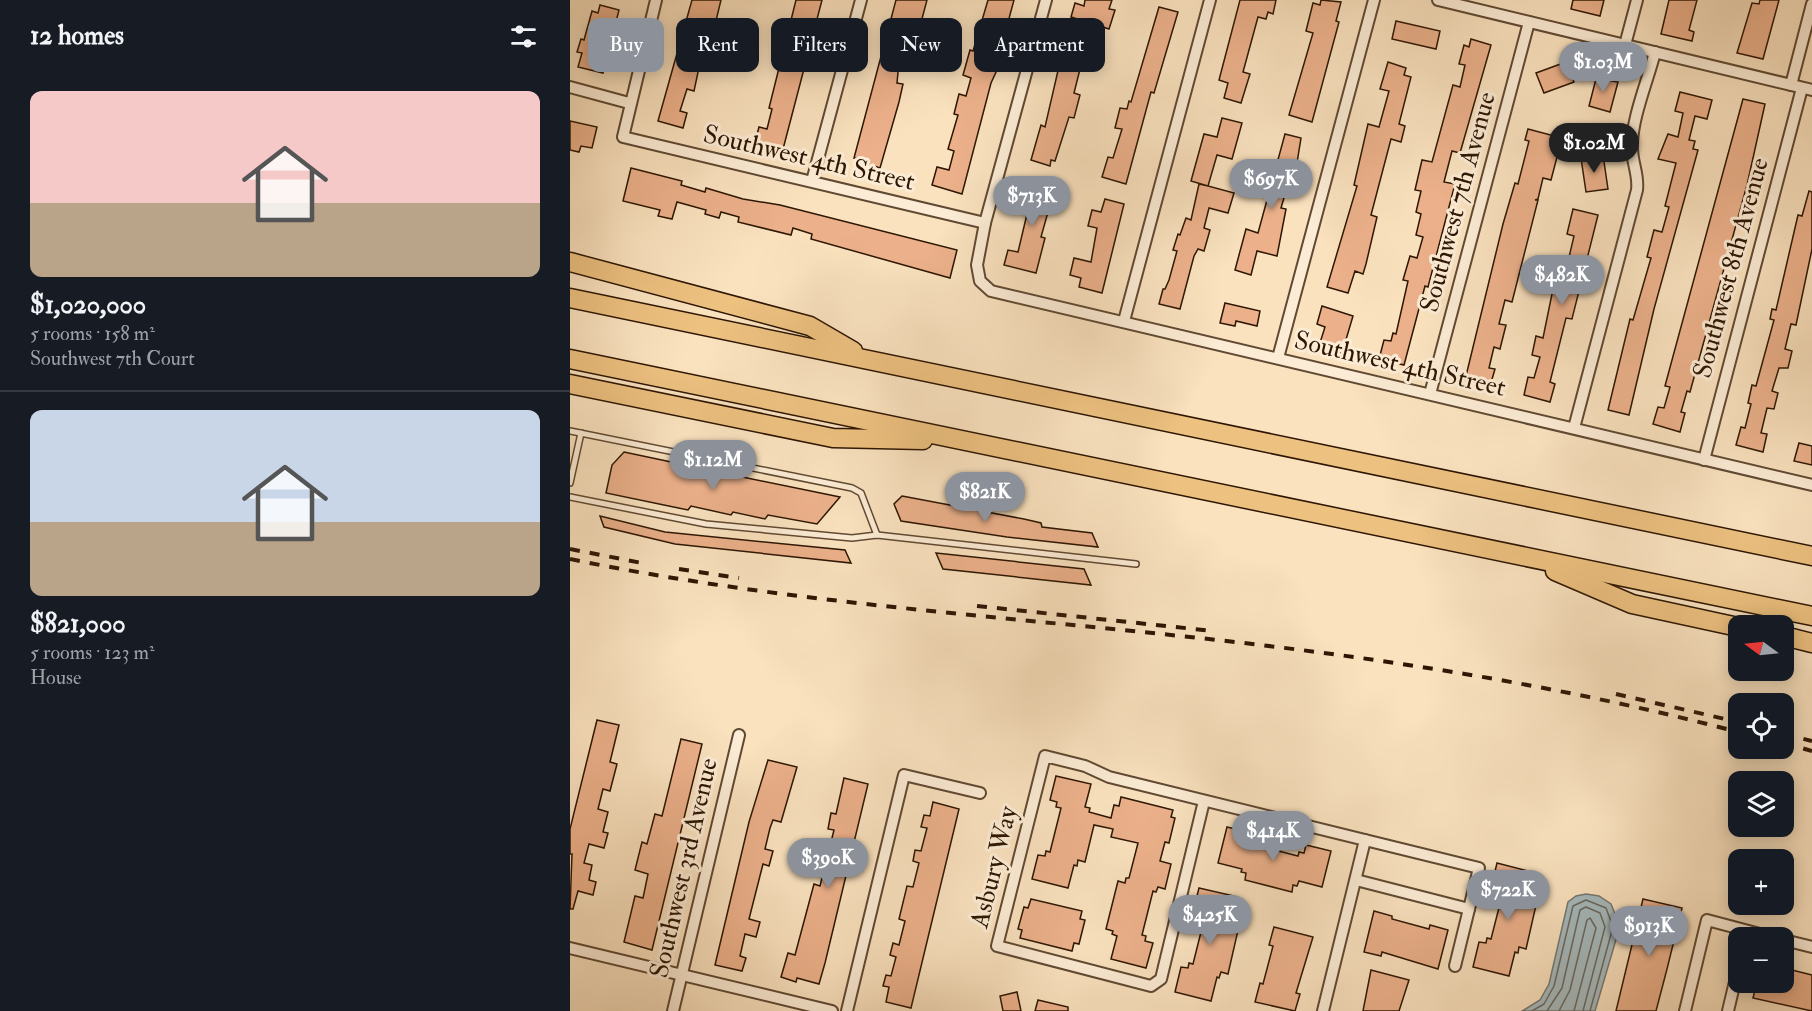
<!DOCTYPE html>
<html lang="en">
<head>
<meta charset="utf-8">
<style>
  :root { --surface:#171b24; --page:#242831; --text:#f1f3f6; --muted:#9ea1a6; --line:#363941; --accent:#8c9099 }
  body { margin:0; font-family:"IM FELL Double Pica",serif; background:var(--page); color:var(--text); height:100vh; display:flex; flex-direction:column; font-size:22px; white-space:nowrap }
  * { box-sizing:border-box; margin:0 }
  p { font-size:20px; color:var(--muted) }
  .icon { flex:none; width:33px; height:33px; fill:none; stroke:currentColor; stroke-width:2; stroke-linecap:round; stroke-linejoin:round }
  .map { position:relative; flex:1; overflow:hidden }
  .drawer { display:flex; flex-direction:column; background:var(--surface); width:570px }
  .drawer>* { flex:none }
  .banner { position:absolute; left:18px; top:18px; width:570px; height:54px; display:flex; gap:12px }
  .needle { width:39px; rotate:285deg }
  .tools { position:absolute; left:1158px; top:615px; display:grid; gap:12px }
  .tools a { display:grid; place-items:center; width:66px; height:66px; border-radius:12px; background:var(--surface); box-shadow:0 3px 15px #0003; font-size:30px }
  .price { position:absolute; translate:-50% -51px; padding:0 14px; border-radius:21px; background:var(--accent); color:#fff; font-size:20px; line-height:39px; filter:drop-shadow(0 2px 3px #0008) }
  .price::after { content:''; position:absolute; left:50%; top:36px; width:18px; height:14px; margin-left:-9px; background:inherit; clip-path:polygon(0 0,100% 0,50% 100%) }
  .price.current { background:#222; color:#fff }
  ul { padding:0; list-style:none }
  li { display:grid; align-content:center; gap:12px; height:318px; padding:0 30px }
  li+li { border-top:2px solid var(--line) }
  li span { display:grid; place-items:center; height:186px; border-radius:12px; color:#555 }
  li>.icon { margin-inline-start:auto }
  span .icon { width:108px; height:108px; fill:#fffc; stroke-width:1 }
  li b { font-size:26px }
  h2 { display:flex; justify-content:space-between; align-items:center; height:72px; padding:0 30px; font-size:26px }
  .tag { padding:0 21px; border-radius:12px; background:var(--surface); box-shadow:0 3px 15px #0003; font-size:21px; line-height:54px }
  .tag.current { background:var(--accent); color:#fff }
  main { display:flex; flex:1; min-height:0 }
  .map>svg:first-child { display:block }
</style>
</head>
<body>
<main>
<section class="drawer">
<h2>12 homes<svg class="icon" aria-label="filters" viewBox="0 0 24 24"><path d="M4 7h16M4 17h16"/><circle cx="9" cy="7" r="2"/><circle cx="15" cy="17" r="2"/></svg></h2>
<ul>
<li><span style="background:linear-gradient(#f6c9c9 60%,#b9a48a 0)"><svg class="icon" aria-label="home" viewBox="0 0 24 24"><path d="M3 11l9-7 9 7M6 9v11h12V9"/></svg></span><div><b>$1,020,000</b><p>5 rooms · 158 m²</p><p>Southwest 7th Court</p></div></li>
<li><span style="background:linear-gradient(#c9d6e8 60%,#b9a48a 0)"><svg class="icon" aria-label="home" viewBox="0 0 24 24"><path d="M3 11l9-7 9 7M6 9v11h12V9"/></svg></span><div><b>$821,000</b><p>5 rooms · 123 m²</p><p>House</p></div></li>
</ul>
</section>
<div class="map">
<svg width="1242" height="1011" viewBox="0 0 1242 1011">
  <rect width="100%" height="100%" fill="#fae2bf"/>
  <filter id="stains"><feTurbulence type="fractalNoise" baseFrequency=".00333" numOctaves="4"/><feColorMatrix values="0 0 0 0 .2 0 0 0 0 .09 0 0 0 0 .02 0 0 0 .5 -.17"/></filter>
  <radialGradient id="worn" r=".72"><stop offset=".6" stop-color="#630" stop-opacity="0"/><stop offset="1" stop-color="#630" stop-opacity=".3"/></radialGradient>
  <polygon fill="#a5babe" stroke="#757873" stroke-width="1.5" points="1016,894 1029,896 1041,904 1050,926 1025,1011 952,1011 970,1000 979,984 998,902 1006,896"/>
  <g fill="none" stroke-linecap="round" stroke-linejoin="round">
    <g stroke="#696860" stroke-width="1.5">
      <polyline points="962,1011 974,1004 984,986 1003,906 1016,900 1036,908 1043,927 1020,1011"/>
      <polyline points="977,1011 992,988 1010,910 1016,907 1030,913 1035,927 1013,1011"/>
      <polyline points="989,1011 1000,990 1017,920 1020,918 1026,928 1004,1011"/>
    </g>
  </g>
  <g fill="#ecb18b" stroke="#2d1603" stroke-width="1.5">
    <polygon points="122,0 151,0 142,37 155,41 149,64 131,58 124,91 117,89 110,111 117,113 113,128 88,121"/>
    <polygon points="226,0 252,0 212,153 184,146 189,127 197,129 202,109 199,108"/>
    <polygon points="326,0 357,0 349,30 339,27 328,72 327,83 333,84 329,102 310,168 304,166 302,175 284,170 287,158 284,158"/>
    <polygon points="418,0 444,0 431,48 428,47 421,69 427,70 421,83 392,194 362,185 367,167 379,170 384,151 378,149 388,115 384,114 389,94 396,96 401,78 393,75 400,50 403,51"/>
    <polygon points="515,0 542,0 539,9 545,10 539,29 501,17 505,3 514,6"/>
    <polygon points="670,0 706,0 703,14 698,12 696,19 688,17 673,72 680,74 671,103 654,98 658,83 649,80"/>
    <polygon points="751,0 771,2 766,21 769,22 742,122 719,115 743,33 736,31 743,3 750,5"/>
    <polygon points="1003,0 1034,0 1030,16 1001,9"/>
    <polygon points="1099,0 1127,0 1119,30 1124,32 1122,41 1091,34"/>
    <polygon points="1190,0 1209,0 1193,59 1167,53 1182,3 1189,4"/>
    <polygon points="30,5 49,10 33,73 8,67 12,53 7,52 11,39 14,40 22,11 28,13"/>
    <polygon points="589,7 608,12 584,93 581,92 556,184 532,177 538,157 543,158 552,129 545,128 550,108 557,109 559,101 561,102"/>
    <polygon points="826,21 870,31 866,49 822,39"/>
    <polygon points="496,36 514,41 512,48 519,51 513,70 510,69 504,93 510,95 504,118 499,117 485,161 481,160 480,166 461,160 471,125 475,127"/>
    <polygon points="901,39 921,45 890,153 882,151 874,182 885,184 858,287 855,286 834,365 809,359 814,340 821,341 823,333 826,334 838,281 833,280 840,256 847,258 853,237 846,235 851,214 846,212 851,191 845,190 852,160 862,162 883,85 890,87 895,65 889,64 894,45 899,47"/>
    <polygon points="818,62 836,68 834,75 841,77 829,124 835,126 831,142 821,139 801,215 807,217 796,264 793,274 785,271 778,293 757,287 787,186 784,185 798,124 809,127 819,91 810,89"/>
    <polygon points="996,62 1004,82 974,93 966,73"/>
    <polygon points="1028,71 1038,73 1036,80 1048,82 1040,112 1019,106"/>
    <polygon points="1110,92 1142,100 1137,119 1125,116 1119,140 1125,141 1123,149 1128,150 1084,309 1059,415 1038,410 1060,319 1063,320 1081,258 1077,257 1084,230 1092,232 1099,207 1095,206 1106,163 1088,159 1098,134 1108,137 1113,113 1105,111"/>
    <polygon points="1173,99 1195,104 1177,185 1120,392 1117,391 1111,412 1115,413 1110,432 1083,424 1088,407 1094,408 1100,387 1095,386 1102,360"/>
    <polygon points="652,118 672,123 662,159 647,155 638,186 664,193 658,213 639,208 634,228 640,230 634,251 628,249 624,256 610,309 589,304 593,289 595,289 599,280 607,251 603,250 608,234 610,235 616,218 621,220 629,184 638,186 621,181 634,134 647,137"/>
    <polygon points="0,121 27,127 22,148 11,146 9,152 0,150"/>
    <polygon points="958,129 992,138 981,180 973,178 968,199 965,200 968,200 942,302 935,300 929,324 936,325 930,349 924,347 919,368 925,369 920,386 895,380 933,224 945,183 948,184 959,141 955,140"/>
    <polygon points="715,134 731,138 725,175 721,174 711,208 716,209 707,256 687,251 681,275 665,270 676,229 688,233"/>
    <polygon points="1033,155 1038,189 1016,192 1011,158"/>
    <polygon points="61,168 112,181 111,185 135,192 136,188 173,199 210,205 387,250 380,278 241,239 242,234 223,228 221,235 168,222 169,217 151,212 149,218 135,214 136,210 107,202 102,219 88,216 90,210 53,201"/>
    <polygon points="458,179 485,187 471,237 475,238 466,273 434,265 438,250 448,252 457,214 449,212"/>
    <polygon points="1239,191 1242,192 1242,249 1226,325 1221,324 1215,349 1222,351 1218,368 1209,368 1202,391 1208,393 1204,409 1197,408 1191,433 1197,434 1193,452 1166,445 1171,427 1175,428 1181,404 1178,403 1182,385 1186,386 1204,320 1200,319 1202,309 1206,310 1228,215 1232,216"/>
    <polygon points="535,199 554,204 532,293 509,287 511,278 500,275 504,258 521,262 527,228 518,226 522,210 531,212"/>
    <polygon points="1003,209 1028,215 1002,319 996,318 980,382 985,384 980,402 954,395 958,377 964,378 970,357 962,355 966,336 973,338 983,289 991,291 1004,236 997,234"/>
    <polygon points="655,303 690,311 687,326 666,321 665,326 650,323"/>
    <polygon points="752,306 783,316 772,353 749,346 755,327 747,324"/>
    <polygon points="1229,443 1242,446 1242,465 1224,461"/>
    <polygon points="54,452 158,474 270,497 247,524 198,515 195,519 163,512 161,515 121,506 118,510 36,493 42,465"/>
    <polygon points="332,496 454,519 471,523 472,527 522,533 528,547 437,537 331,521 324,504"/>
    <polygon points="30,516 95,532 275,550 281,563 105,544 34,527"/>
    <polygon points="366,553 514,569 521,585 373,569"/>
    <polygon points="27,720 49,725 40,762 47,764 40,791 33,789 28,809 38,812 33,832 38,833 34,848 19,844 14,863 22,865 19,880 26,882 23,895 8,891 3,909 0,909 2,854 0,854 0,829"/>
    <polygon points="111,739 132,744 82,950 54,942 65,896 73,898 78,874 65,870 72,842 77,844 85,814 92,816"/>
    <polygon points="198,760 227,767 211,822 203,820 200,828 195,849 203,851 199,866 193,864 179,919 190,922 186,937 175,934 170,956 176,958 172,971 145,965 179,822"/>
    <polygon points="486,776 521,784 515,807 520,808 519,812 541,818 544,805 549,806 551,797 603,810 601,817 605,818 599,843 595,842 590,861 601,864 595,889 588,887 586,892 583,891 572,935 576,936 575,941 583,943 576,968 541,959 547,936 542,934 543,931 536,929 548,881 555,883 556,878 559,878 568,843 541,837 543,829 524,825 515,862 508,860 507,866 504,865 498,888 462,879 468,855 475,856 476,851 480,852 491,808 486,807 487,802 480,800"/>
    <polygon points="274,778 298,784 255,963 249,984 227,978 226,982 211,977 218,953 225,955 244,884 250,886 264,830 258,829 261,813 266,814"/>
    <polygon points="363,802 389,809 341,1008 316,1002 319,987 313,986 316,975 321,976 326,957 320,955 323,943 329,945 335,921 329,919 337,886 343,887 349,863 343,861 345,850 351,851 357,828 351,827 354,815 360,816"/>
    <polygon points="657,827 682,833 680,840 686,842 685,845 728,856 729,852 734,853 736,845 761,851 752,887 729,881 727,886 723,885 722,892 675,880 676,873 671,872 672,869 648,863"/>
    <polygon points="927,863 962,872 956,894 961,896 960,900 967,901 956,949 949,947 948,953 945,952 939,976 903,967 909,942 916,943 917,938 921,939 932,896 927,894 928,889 921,888"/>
    <polygon points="629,888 664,896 658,920 663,921 662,925 669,926 658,974 651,972 649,978 647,977 641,1001 605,992 611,967 618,968 619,963 623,964 634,920 629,920 630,914 623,912"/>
    <polygon points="461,899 512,911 510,919 515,920 509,944 504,943 502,951 450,938 452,930 448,929 454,907 458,908"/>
    <polygon points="1073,899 1112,908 1097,969 1086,1011 1046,1011"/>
    <polygon points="804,911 822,916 822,919 859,929 860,925 878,930 868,969 812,952 811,956 794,952"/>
    <polygon points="704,927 743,937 726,993 730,994 725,1011 685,1002 690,983 693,984 703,946 699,945"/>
    <polygon points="1214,968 1242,975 1242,1011 1183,998 1187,982 1214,982"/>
    <polygon points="801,970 839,980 829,1011 793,1011"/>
    <polygon points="447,992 451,1011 433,1011 430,996"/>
    <polygon points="468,1000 498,1007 498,1011 465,1011"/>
  </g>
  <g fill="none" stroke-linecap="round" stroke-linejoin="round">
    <g stroke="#604932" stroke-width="8">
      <g id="service">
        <polyline points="0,431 282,488 291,493 307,535"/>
        <polyline points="0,483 11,433"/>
        <polyline points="0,497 136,524 282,538 307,535 566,564"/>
      </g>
    </g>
    <g stroke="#604932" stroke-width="14">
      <g id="minor">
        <polyline points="86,0 53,137 415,223"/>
        <polyline points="476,0 415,223 407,265 410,281 421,291 1242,485"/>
        <polyline points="868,0 1242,90"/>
        <polyline points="1055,45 1067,0"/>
        <polyline points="1221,85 1242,4"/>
        <polyline points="0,87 59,103"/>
        <polyline points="242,181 291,0"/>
        <polyline points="554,321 640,0"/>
        <polyline points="708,358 804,0"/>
        <polyline points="860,394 959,22"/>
        <path d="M1004 428 1067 190C1069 175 1062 163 1062 148 1061 120 1078 80 1085 52"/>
        <polyline points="1134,460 1232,88"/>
        <polyline points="634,801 591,979 581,986 427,946 475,756 515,766 539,777 795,840 753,1011"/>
        <polyline points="786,880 899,909 909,868 795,840"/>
        <polyline points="1214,940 1242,947"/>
        <polyline points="0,948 262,1011"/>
        <polyline points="885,966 899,909"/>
        <polyline points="103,1011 169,735"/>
        <polyline points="277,1011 334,775 410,793"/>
        <polyline points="1115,1011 1137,920 1205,938"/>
        <polyline points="1158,1011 1168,969"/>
      </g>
    </g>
    <g stroke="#2d1603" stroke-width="21">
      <g id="motorway">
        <polyline points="0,262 240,326 283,351"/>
        <polyline points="0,298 1242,556"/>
        <polyline points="0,359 1242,616"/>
        <polyline points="0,384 263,438 353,440"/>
        <polyline points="985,571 1062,604 1168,627"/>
        <polyline points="1214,636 1242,643"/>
      </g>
    </g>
    <use href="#service" stroke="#fcecd5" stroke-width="5"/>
    <use href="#minor" stroke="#fcecd5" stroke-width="10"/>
    <use href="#motorway" stroke="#edc180" stroke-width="18"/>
    <g stroke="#2d1603" stroke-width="4" stroke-dasharray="10 10" stroke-linecap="butt">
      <polyline points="0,549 77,564"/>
      <path d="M0 559C233 607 472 618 707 647 862 666 1017 692 1168 732"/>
      <polyline points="109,569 169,578"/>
      <polyline points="407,606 643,631"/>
      <polyline points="1046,694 1168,722"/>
      <polyline points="1214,734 1242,741"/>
      <polyline points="1214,743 1242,751"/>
    </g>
  </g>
  <g text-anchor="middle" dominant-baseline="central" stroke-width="6" stroke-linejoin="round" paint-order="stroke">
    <g font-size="26" fill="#2d1603" stroke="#fcecd5">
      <text transform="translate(239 158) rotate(13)">Southwest 4th Street</text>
      <text transform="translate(888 202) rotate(-75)">Southwest 7th Avenue</text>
      <text transform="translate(1161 268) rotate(-75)">Southwest 8th Avenue</text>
      <text transform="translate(830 364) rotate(13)">Southwest 4th Street</text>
      <text transform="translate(424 867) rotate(-76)">Asbury Way</text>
      <text transform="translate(114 868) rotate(-77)">Southwest 3rd Avenue</text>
    </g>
  </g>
  <rect width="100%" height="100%" filter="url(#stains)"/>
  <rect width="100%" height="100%" fill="url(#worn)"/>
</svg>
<div class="tools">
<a><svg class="needle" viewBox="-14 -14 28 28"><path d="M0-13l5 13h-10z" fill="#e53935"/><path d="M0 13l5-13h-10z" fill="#9ea1a6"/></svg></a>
<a><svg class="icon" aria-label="locate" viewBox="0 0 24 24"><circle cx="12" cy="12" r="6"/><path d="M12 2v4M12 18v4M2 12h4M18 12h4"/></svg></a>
<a><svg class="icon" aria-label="layers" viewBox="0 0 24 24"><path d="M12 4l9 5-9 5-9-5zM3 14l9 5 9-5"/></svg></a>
<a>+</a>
<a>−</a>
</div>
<b class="price" style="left:1033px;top:93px">$1.03M</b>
<b class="price current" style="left:1024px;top:174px">$1.02M</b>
<b class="price" style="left:701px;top:210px">$697K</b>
<b class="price" style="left:462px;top:227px">$713K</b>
<b class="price" style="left:992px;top:306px">$482K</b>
<b class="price" style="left:143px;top:491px">$1.12M</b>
<b class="price" style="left:415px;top:523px">$821K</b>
<b class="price" style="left:703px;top:862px">$414K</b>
<b class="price" style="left:258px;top:889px">$390K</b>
<b class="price" style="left:938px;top:921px">$722K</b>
<b class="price" style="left:640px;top:946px">$425K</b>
<b class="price" style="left:1079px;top:957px">$913K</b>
<div class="banner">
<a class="tag current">Buy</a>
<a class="tag">Rent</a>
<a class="tag">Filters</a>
<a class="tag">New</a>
<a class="tag">Apartment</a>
</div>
</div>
</main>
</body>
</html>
